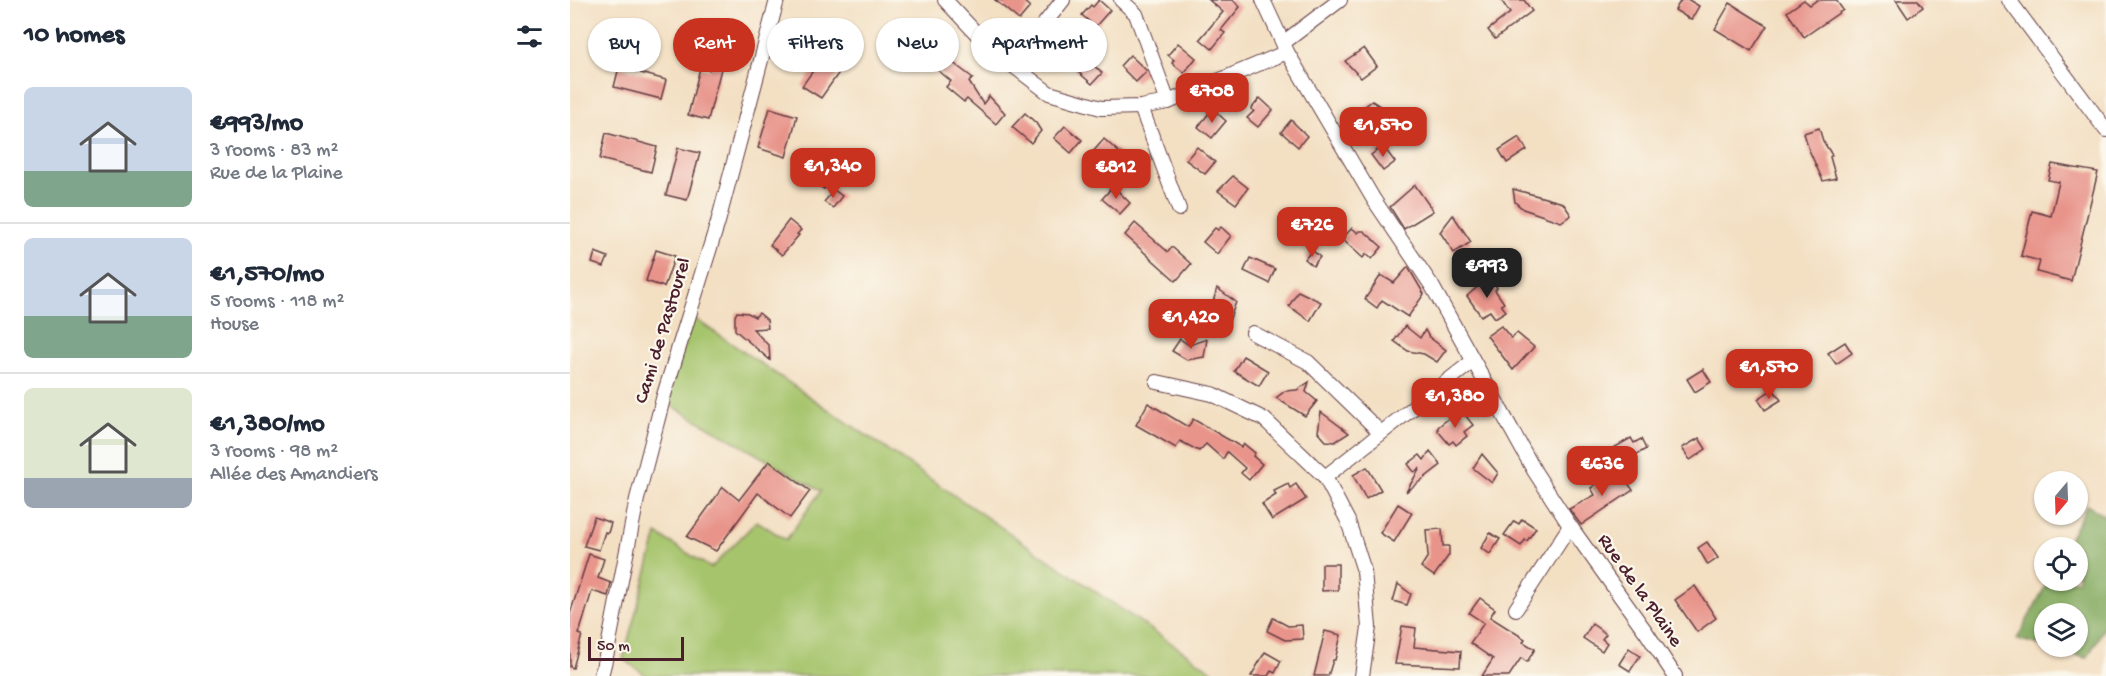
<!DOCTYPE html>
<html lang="en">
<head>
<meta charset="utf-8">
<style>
  :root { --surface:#fff; --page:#f2f2f3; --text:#1f2937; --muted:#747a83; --line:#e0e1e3; --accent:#c8321e }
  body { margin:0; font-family:"Gochi Hand",sans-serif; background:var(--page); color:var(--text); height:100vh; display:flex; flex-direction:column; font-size:22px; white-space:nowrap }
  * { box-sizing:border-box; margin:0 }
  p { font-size:20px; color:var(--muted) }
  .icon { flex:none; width:33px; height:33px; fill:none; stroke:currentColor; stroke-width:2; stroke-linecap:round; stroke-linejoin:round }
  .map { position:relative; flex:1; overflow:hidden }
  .panel { display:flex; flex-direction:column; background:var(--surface); width:570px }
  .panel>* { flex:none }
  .guide { position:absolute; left:18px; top:18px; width:570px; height:54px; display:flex; gap:12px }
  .needle { width:39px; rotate:199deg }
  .tools { position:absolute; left:1464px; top:471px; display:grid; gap:12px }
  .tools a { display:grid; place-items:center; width:54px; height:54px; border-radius:50%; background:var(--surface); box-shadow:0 2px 4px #0004; font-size:30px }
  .scale { position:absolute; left:18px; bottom:15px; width:96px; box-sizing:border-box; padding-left:6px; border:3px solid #4a1f2b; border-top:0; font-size:16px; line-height:21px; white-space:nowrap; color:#4a1f2b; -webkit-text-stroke:4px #fbf7ec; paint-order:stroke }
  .price { position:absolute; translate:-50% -51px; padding:0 14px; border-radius:12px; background:var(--accent); color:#fff; font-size:20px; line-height:39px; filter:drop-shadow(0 2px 3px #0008) }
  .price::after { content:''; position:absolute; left:50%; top:36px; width:18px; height:14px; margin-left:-9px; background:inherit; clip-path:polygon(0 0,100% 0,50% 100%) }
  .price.selected { background:#222; color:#fff }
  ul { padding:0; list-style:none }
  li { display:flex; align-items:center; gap:18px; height:150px; padding:0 24px }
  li+li { border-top:2px solid var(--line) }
  li span { display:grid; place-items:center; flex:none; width:168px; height:120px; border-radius:9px; color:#555 }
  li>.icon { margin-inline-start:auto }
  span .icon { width:72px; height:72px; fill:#fffc; stroke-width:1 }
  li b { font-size:26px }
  h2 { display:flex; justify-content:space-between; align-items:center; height:72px; padding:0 24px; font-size:26px }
  .chip { padding:0 21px; border-radius:27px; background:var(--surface); box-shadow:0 2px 4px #0004; font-size:21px; line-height:54px }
  .chip.selected { background:var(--accent); color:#fff }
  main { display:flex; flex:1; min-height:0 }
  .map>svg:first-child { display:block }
</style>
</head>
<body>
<main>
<section class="panel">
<h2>10 homes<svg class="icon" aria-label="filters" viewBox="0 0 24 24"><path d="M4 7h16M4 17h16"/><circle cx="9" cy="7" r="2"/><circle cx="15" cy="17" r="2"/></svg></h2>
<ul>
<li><span style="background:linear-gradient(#c9d6e8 70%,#7fa58c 0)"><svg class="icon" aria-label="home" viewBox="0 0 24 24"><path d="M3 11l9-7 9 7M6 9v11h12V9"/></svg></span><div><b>€993/mo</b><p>3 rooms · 83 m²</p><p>Rue de la Plaine</p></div></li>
<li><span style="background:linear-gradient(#c9d6e8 65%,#7fa58c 0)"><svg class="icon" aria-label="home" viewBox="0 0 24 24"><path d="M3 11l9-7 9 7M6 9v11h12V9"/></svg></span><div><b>€1,570/mo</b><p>5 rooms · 118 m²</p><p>House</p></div></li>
<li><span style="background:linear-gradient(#dfe7d0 75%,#9aa5b1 0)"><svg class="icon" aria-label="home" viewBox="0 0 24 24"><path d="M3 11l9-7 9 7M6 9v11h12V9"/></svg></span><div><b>€1,380/mo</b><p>3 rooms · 98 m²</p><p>Allée des Amandiers</p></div></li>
</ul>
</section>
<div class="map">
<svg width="1536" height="676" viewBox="0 0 1536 676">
  <rect width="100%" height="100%" fill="#fbf7ec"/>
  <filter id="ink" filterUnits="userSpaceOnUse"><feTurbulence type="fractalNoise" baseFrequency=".0167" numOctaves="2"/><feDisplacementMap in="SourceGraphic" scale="12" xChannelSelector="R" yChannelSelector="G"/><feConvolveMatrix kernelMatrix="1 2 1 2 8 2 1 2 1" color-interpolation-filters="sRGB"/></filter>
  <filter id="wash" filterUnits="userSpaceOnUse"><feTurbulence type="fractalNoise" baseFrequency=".008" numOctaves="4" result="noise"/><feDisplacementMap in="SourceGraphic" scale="24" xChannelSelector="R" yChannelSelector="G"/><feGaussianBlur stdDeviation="1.35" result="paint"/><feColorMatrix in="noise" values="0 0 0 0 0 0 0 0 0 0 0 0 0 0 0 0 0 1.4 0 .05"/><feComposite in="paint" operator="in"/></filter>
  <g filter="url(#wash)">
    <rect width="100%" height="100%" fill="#f3dfc2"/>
    <polygon fill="#a6c46c" stroke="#78724c" stroke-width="1.5" points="124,318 648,675 648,676 77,676 53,659 87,534 141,568 187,521 216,540 251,491 95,402"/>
    <path fill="#84aa60" stroke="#676446" stroke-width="1.5" fill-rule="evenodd" d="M1517 505 1536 517V624L1517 658 1447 639 1478 581 1508 580V548L1495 547ZM1474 614H1508V646H1474Z"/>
    <g id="blocks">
      <g fill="#e8948b">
        <polygon points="425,0 452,0 460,7 449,20"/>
        <polygon points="529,0 540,10 525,27 512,15 521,5 523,7"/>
        <polygon points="639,0 663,0 670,7 651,30 655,33 642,49 630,39 653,12"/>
        <polygon points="931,0 954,0 962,11 925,39 918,30 940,13"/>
        <polygon points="1111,0 1119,0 1129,6 1121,20 1105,10"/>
        <polygon points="1234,0 1240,5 1247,0 1266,0 1273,10 1234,37 1217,12"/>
        <polygon points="1326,0 1348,0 1353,7 1338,18"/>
        <polygon points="1160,3 1197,26 1181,51 1145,29"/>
        <polygon points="148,26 167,31 159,62 153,61 138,120 118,115 130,68 139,70 147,38 145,38"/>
        <polygon points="489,34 532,73 522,84 492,58 487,63 476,53 482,46 480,45"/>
        <polygon points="608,43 626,58 614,73 602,63 604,60 598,55"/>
        <polygon points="362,47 403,78 399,82 413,104 419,96 435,113 426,124 397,99 394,102 376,87 381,81 353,58"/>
        <polygon points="794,48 807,66 791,78 775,61"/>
        <polygon points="257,51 275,64 251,98 232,86"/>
        <polygon points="560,55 577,71 566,82 550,66"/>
        <polygon points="49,67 96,80 91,99 44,87"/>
        <polygon points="690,98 703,110 688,127 677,118 684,111 681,109"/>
        <polygon points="802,101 816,110 811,113 812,118 802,125 790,110"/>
        <polygon points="200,108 227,116 216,157 188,148"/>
        <polygon points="640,112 644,115 646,112 656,121 642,138 628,127"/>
        <polygon points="455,113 466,123 471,131 461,143 442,127"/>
        <polygon points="721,120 737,136 728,147 711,132"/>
        <polygon points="495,126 512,140 501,153 484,138"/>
        <polygon points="1249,128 1253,141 1262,155 1260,157 1266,178 1253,181 1239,150 1234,133"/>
        <polygon points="36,133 87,147 81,172 30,159"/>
        <polygon points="949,137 957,150 937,163 929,150"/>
        <polygon points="534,139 551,154 539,168 522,153"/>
        <polygon points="813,146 825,162 813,171 801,155"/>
        <polygon points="627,147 645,162 635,174 616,160"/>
        <polygon points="108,148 130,153 117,200 96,195"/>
        <polygon points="244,155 254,162 256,159 266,165 259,175 262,177 254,189 242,181 245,177 234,170"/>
        <polygon points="1482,164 1528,172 1501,281 1467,272 1470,261 1451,256 1462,211 1481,216 1489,182 1478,180"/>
        <polygon points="663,176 678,188 666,204 648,191"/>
        <polygon points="845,185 863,211 834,229 820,207"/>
        <polygon points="543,186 560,203 550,214 532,199"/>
        <polygon points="943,189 993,203 1001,215 991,222 953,209 945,202"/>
        <polygon points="264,190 272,196 263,208 254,202"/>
        <polygon points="883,215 901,242 884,253 870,232"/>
        <polygon points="219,220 231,230 227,234 229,235 212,255 200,245"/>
        <polygon points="565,223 598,252 602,247 621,264 606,281 555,235"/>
        <polygon points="651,227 661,236 647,254 633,242 645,228 648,230"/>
        <polygon points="782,228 788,233 790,231 794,231 812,247 802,259 796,254 793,258 772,239"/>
        <polygon points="86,250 105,256 94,287 76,281"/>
        <polygon points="742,250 750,257 743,266 735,259"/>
        <polygon points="25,252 38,257 34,267 22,263"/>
        <polygon points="680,258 705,269 699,283 674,271"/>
        <polygon points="838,267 854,294 838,317 812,300 807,308 795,299 811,275 824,283"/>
        <polygon points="920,276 927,288 925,290 934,303 931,305 936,311 925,318 920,311 911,316 897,296"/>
        <polygon points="647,288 666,302 658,324 638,320"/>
        <polygon points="728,291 751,302 740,321 719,306"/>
        <polygon points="167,312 178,313 185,317 189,313 197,320 198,328 183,329 199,346 200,360 165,330 165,316"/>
        <polygon points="835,326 850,338 855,330 859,337 876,350 867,362 854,354 838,351 824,341"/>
        <polygon points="931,326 941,338 947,333 964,347 943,370 917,336"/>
        <polygon points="610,339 619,345 637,339 634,357 617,360 602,351"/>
        <polygon points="1275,342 1282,353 1266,364 1258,353"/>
        <polygon points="673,356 698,371 689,386 664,371"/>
        <polygon points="1133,369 1141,382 1125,392 1117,379"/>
        <polygon points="739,382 736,392 747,401 735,416 706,398 715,391 727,390"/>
        <polygon points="1203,389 1211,400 1195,410 1188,399"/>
        <polygon points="578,403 618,427 623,419 671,447 674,444 685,453 683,456 692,464 679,480 671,473 675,468 657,452 653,459 636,444 629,451 610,441 606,448 566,425"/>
        <polygon points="892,411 903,425 894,432 897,436 886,445 883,441 879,444 868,431 868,427 879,418 881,420"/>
        <polygon points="751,412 779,433 765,442 756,441 748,432"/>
        <polygon points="1061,438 1064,443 1071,439 1076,449 1048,466 1040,450"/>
        <polygon points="1129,438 1136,449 1120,460 1112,448"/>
        <polygon points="860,451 871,465 836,492 850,468 844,472 838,464 850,455 854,460"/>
        <polygon points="912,454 928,473 922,483 903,468"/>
        <polygon points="199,461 240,491 220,518 188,493 146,551 117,537 153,487 169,500"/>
        <polygon points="797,467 811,490 796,499 783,475"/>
        <polygon points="1047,469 1063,490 1011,525 999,509 1025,495 1021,488"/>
        <polygon points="718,484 720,488 726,484 736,499 702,520 692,504 706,495 704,491"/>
        <polygon points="828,504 842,513 824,542 810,533"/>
        <polygon points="24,517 41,523 38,533 35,532 29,550 14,546"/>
        <polygon points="952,519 966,528 957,541 955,540 951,546 934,535 944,521 949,524"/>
        <polygon points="872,529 873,546 879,546 879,555 864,576 851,567 858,556 856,530"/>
        <polygon points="920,533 930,539 920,554 911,548"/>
        <polygon points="1137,542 1148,558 1138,565 1128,548"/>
        <polygon points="19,554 34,559 28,578 41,583 38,596 22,591 9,634 12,635 3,668 0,667 0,614"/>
        <polygon points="752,564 768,564 768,590 752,591"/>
        <polygon points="828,584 841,594 837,605 823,601"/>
        <polygon points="1125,586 1146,618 1127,632 1105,600"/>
        <polygon points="910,598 925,609 920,617 955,639 953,642 965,649 957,662 951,658 939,676 912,676 923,659 900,643 914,623 899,613"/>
        <polygon points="703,618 718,626 732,625 733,639 715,640 697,631"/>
        <polygon points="1022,624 1036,634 1032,639 1037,643 1032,651 1013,638"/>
        <polygon points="832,626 846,628 844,647 891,651 890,667 825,664"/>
        <polygon points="755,631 771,635 765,660 763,660 758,676 744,676"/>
        <polygon points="1059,648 1070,656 1060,671 1049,664"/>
        <polygon points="695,652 711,661 705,673 701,671 698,676 681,676"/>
      </g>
    </g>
  </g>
  <g filter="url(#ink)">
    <use href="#blocks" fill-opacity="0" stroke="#633c42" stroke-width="1.5"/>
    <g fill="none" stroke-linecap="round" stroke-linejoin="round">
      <g stroke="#633c42" stroke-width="16">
        <g id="minor">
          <polyline points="375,0 421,49 479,93 531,108 571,107 598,102 717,52"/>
          <polyline points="551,0 566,14 598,102"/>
          <polyline points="693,0 717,52 804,200 862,286 965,472 1000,526 1076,632 1105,676"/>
          <polyline points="1439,0 1536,130"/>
          <polyline points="713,43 770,0"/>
          <polyline points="442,65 493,0"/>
          <polyline points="571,107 609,209"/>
          <polyline points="683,333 738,362 811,433"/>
          <polyline points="587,382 642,394 694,419 755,477 778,521 794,571 799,627 792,676"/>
          <polyline points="755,477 903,361"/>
          <polyline points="946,609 1000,526"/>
          <polyline points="31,676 37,652 67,499 94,395 148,222 207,0"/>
        </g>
      </g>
      <use href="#minor" stroke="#fff" stroke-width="14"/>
    </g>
  </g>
  <g text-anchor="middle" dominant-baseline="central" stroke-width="4.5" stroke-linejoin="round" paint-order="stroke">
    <g font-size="20" fill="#4a1f2b" stroke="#fbf7ec">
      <text transform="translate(94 331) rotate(-73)">Cami de Pastourel</text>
      <text transform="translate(1069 591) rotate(55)">Rue de la Plaine</text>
    </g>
  </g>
</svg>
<div class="tools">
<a><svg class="needle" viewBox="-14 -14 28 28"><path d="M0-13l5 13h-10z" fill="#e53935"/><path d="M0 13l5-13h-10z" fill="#747a83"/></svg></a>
<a><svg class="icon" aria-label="locate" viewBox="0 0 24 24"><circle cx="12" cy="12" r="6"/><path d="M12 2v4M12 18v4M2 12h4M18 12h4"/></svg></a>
<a><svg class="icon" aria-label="layers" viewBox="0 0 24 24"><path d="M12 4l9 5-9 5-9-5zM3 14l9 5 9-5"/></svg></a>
</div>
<div class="scale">50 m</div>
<b class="price" style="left:642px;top:124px">€708</b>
<b class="price" style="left:813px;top:158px">€1,570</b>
<b class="price" style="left:263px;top:199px">€1,340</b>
<b class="price" style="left:546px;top:200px">€812</b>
<b class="price" style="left:742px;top:258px">€726</b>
<b class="price selected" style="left:917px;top:299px">€993</b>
<b class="price" style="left:621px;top:350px">€1,420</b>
<b class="price" style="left:1199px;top:400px">€1,570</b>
<b class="price" style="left:885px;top:429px">€1,380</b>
<b class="price" style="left:1032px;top:497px">€636</b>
<div class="guide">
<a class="chip">Buy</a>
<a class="chip selected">Rent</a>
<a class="chip">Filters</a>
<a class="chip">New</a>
<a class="chip">Apartment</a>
</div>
</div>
</main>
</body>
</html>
